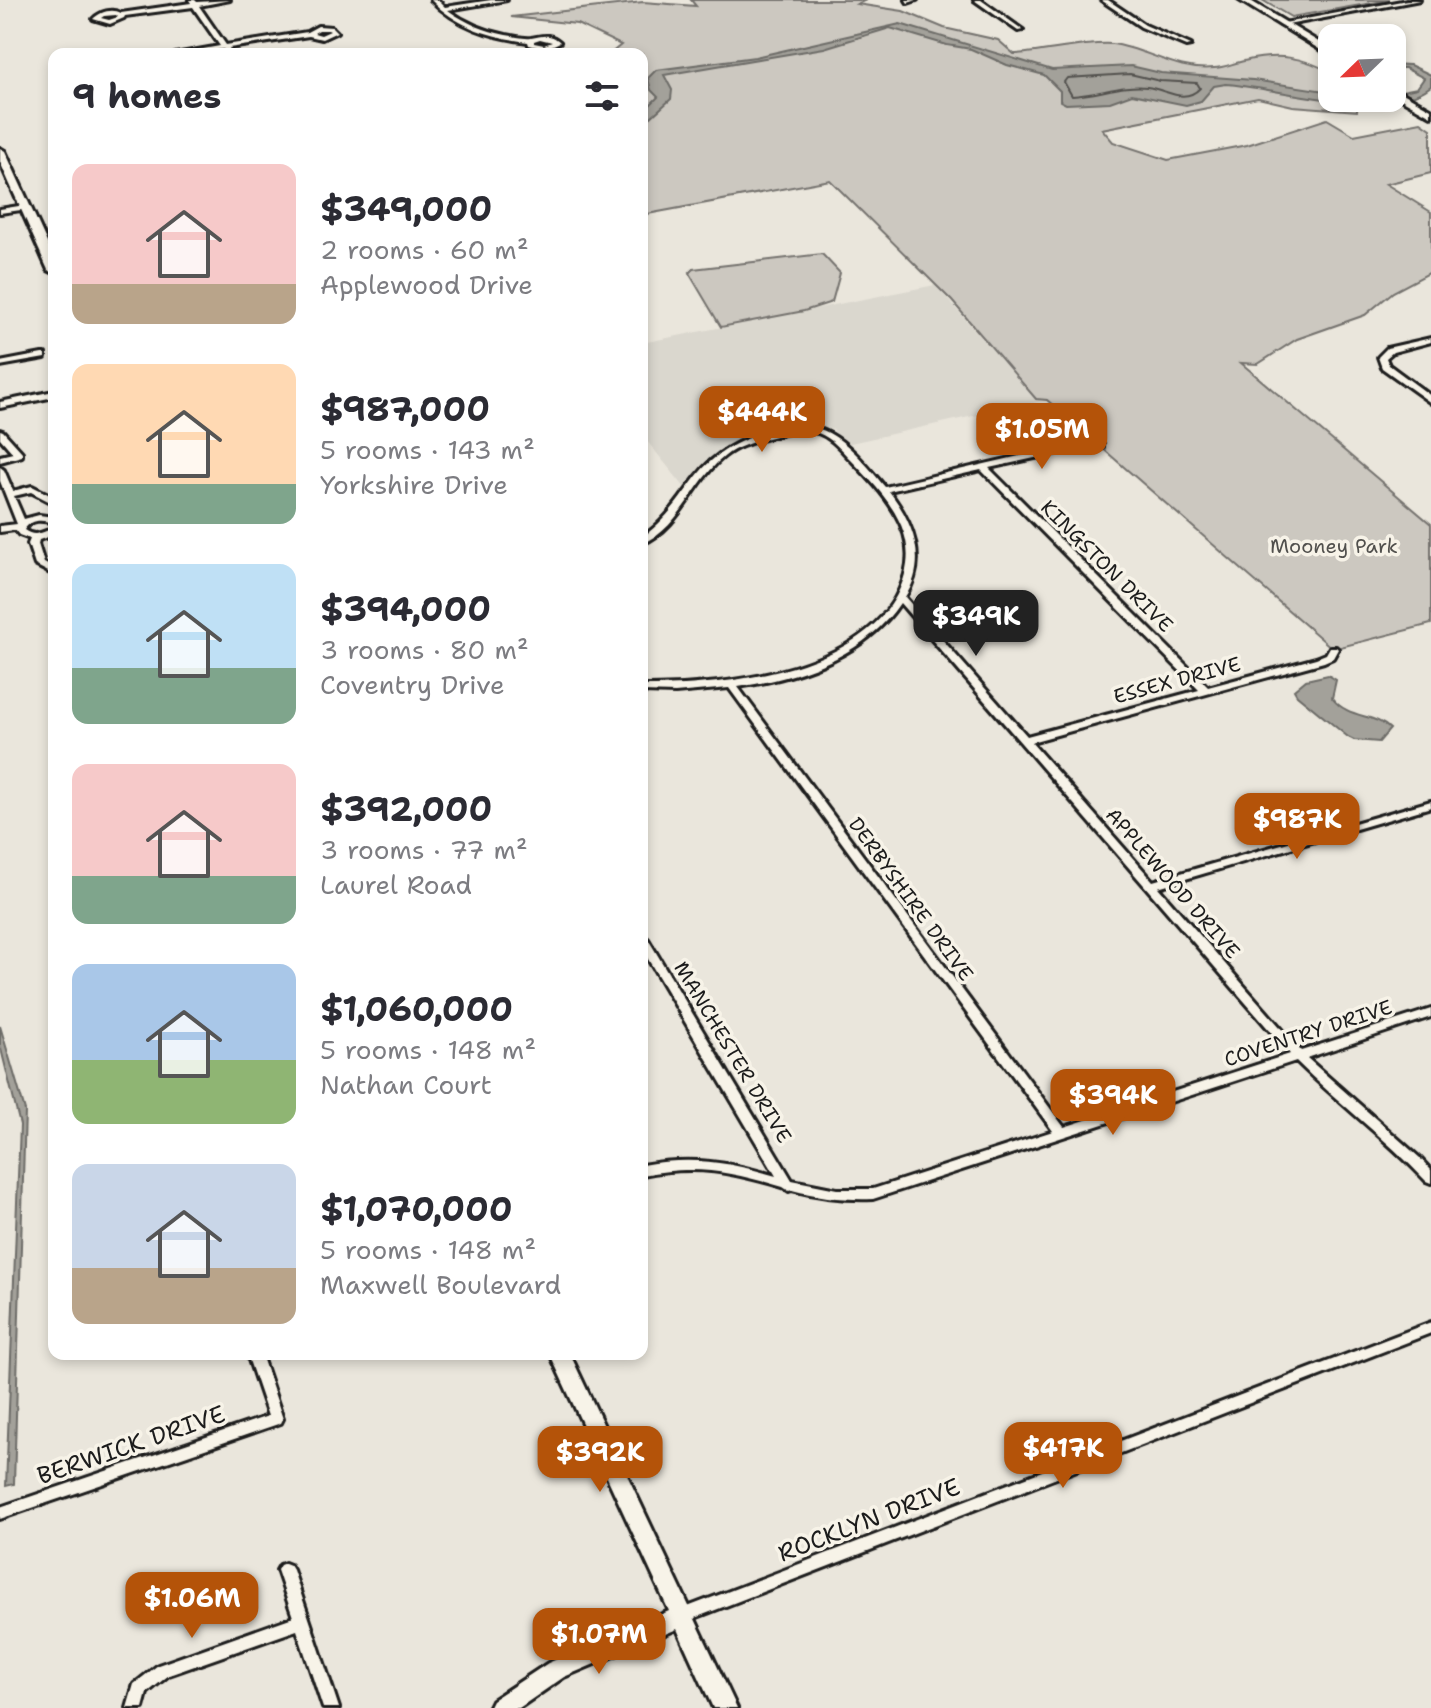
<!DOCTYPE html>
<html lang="en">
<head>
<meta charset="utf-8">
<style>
  :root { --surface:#fff; --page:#f7f7f7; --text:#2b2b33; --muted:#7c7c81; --accent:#b45309 }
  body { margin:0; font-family:"Shantell Sans",sans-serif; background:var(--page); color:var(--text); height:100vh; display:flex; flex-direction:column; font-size:30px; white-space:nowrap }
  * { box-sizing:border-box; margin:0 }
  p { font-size:26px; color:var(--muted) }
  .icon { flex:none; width:44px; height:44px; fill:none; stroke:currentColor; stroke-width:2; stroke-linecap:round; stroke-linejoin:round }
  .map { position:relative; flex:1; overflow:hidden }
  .panel { position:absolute; left:48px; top:48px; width:600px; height:1312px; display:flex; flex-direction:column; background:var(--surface); border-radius:16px; box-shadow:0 4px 12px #0003 }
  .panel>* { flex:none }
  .needle { width:52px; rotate:247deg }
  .controls { position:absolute; left:1318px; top:24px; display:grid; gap:16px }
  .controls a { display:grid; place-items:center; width:88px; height:88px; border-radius:16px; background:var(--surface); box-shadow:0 4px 12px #0003; font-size:40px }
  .price { position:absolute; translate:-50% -68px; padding:0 18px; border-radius:16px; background:var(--accent); color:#fff; font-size:26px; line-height:52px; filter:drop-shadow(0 2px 4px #0008) }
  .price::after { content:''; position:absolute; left:50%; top:48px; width:24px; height:18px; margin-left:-12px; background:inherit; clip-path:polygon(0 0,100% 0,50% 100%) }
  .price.on { background:#222; color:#fff }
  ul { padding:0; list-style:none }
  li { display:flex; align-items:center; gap:24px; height:200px; padding:0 24px }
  li span { display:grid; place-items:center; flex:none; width:224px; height:160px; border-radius:16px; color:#555 }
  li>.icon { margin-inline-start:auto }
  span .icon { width:96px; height:96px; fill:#fffc; stroke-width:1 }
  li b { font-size:34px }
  h2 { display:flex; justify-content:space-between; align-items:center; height:96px; padding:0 24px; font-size:34px }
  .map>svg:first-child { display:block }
</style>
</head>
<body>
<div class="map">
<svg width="1431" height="1708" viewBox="0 0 1431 1708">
  <rect width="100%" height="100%" fill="#eae6dc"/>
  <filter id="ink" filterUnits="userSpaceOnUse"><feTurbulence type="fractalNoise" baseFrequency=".0125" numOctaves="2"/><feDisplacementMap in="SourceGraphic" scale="16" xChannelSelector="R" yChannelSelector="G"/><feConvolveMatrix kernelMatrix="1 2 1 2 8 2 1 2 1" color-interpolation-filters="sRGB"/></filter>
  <g filter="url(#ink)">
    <polygon fill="#dad7ce" points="935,285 1036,399 1042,401 846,444 833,430 812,425 795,425 747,436 720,449 686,489 642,435 642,343"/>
    <g fill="#ccc8c0" stroke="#74726e" stroke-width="2">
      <path d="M691 0H866L857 4 903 11 944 28 998 40 1014 54C1041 53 1091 41 1112 44 1146 48 1176 72 1214 68 1223 68 1234 63 1244 61 1278 53 1301 56 1332 73V98H1358L1357 111 1293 106 1258 98 1102 129 1113 142 1168 160 1247 145 1327 119 1354 135 1421 122 1431 129V173L1386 184 1431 212V272L1393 292 1365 315 1297 339 1258 364 1241 363 1431 524V624L1333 649 1047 400 1036 399 952 301 830 180 642 215V54H610L621 45 577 24 511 17 643 2 696 6Z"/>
      <polygon points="1262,0 1390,0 1291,17"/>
      <polygon points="822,254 840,273 832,302 804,311 721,327 689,273 693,269"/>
    </g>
    <g fill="#a3a19a" stroke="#6d6c68" stroke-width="2">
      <path d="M900 24 1052 70 1131 66 1161 73 1253 80 1332 92V98H1392V93L1417 88 1424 78 1405 68H1392V64L1410 65 1431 75V86C1385 122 1280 88 1226 84L1214 86 1201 101 1186 105 1132 94 1110 102 1066 104 1060 101V91L1044 75 1007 65 971 49 947 45 890 28 824 48 664 75 672 90 671 99 651 117 642 120V113L658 97 651 90 648 78 656 70 755 57Z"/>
      <path d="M1328 675 1336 680 1332 698C1348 719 1374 713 1390 729L1379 742 1354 740 1348 737 1297 695 1294 690 1306 680Z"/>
      <polygon points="0,1026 25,1111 14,1484 6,1486 20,1125 0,1045"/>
    </g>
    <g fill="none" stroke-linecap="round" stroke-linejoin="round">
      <path stroke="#52514e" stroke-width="2" d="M1130 74 1160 81 1197 83 1200 88C1184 105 1166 89 1147 87 1123 84 1097 95 1072 96L1064 82 1067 78Z"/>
      <g stroke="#1c1c1c" stroke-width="6">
        <g id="street">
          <path d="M189 0H195L197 2 230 0 199 6 226 45 307 32 318 26 332 27 337 32 322 39 309 36 229 48 231 52 228 54 223 49 191 54H175L220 46 193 7 125 16 124 18 110 24 93 19C100 12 112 8 121 13L191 3ZM116 15 118 17 109 20 101 18 104 16ZM319 30H328L330 31 321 35 314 33Z"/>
          <path d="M431 0H438L445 7 491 0H507L448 10C466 23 485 31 506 35 514 36 524 39 531 38 543 36 550 33 560 42L545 49 529 45 528 42C490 37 457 27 431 0ZM540 39 552 42 544 45 534 43V41Z"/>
          <polygon points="906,0 917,0 908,3"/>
          <polygon points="974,0 981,0 1023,30 1018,31"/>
          <polygon points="1101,0 1108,0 1145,25 1191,45 1186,46 1141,27"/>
          <polygon points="1407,0 1420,0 1282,26 1279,24"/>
          <polygon points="25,205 28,205 28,209 0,213 0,209"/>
          <polygon points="1431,338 1431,342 1393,352 1386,358 1389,365 1431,396 1431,403 1382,368 1378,357 1387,348"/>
          <polygon points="42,354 45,354 45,358 0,366 0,362"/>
          <polygon points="54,391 54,397 0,408 0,402"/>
          <path d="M806 426C839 429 864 462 885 487L1076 443 1103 444V448L1100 449H1076L989 468 1208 687 1316 658 1326 654 1330 647H1336L1338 649 1333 658 1324 662 1031 742 1153 881 1431 801V807L1158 887 1301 1051 1431 1009V1017L1307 1058 1420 1158 1431 1170V1183L1426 1181C1386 1138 1338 1103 1296 1061L873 1199C845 1200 819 1197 792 1190L789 1191 783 1187C731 1172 697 1164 642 1175V1165C692 1156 729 1162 776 1176L642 949V935L648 939 792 1180 837 1189H873L1053 1131 729 688 675 693 642 692V686C724 687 879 671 905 574 918 528 880 490 851 460 841 450 832 438 818 433 801 428 780 435 764 439 750 443 736 447 725 456 693 481 681 528 642 544V537C666 521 679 499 696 477 722 443 763 429 806 426ZM981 470 1199 690 1027 736 905 597C929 561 913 522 889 491ZM900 603 1290 1054 1064 1127 738 687C799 678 865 656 900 603Z"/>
          <polygon points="0,430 3,431 22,452 22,456 0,462 0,456 13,453 0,438"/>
          <path d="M0 467 4 470 13 491 32 486 54 497V504L31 492 14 496 24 519 39 515 54 517V523C42 520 32 518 24 530 35 538 42 532 54 528V535L39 540 38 544 44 563 54 568V575L35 565 28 544 30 539 19 535 15 530 0 532V526L17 524 0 481Z"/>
          <polygon points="1431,1322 1431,1333 687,1621 682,1623 677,1621 674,1616 677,1611"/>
          <polygon points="247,1354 261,1354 283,1419 281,1423 0,1519 0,1507 268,1416"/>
          <polygon points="285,1563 290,1565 293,1570 339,1708 323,1708 297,1630 169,1675 147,1693 143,1708 127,1708 134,1684 158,1665 293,1617 277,1570 280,1565"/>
        </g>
      </g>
      <g stroke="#1c1c1c" stroke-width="6">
        <g id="secondary">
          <polygon points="1239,0 1249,0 1332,50 1332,57"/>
          <polygon points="1392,87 1431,109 1431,116 1392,94"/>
          <polygon points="0,148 5,151 54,258 54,273 48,270 0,162"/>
          <polygon points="550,1354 570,1354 737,1708 713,1708 677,1629 564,1677 519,1708 488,1708 492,1700 548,1663 669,1611"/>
        </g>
      </g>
      <use href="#street" fill="#f7f3e8" fill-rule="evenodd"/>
      <use href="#secondary" fill="#f7f3e8" fill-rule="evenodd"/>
    </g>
  </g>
  <g text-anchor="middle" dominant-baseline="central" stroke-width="7" stroke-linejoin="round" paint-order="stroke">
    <g font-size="20" fill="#51504d" stroke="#f7f3e8">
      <text x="1334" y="546">Mooney Park</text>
    </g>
    <g font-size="20" fill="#1c1c1c" stroke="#f7f3e8">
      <text transform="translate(1107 566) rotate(45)">KINGSTON DRIVE</text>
      <text transform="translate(1177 680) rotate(-15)">ESSEX DRIVE</text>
      <text transform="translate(1173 883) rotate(49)">APPLEWOOD DRIVE</text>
      <text transform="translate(911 899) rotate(54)">DERBYSHIRE DRIVE</text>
      <text transform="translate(1308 1033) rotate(-18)">COVENTRY DRIVE</text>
      <text transform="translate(733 1052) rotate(59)">MANCHESTER DRIVE</text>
    </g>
    <g font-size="24" fill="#1c1c1c" stroke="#f7f3e8">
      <text transform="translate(131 1445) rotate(-19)">BERWICK DRIVE</text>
      <text transform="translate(869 1520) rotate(-21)">ROCKLYN DRIVE</text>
    </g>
  </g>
</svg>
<div class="controls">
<a><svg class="needle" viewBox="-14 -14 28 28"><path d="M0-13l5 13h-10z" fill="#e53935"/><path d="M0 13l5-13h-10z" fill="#7c7c81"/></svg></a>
</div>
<b class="price" style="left:762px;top:454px">$444K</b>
<b class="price" style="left:1042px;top:471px">$1.05M</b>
<b class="price on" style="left:976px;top:658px">$349K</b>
<b class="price" style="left:1297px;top:861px">$987K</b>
<b class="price" style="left:1113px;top:1137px">$394K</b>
<b class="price" style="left:1063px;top:1490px">$417K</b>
<b class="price" style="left:600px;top:1494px">$392K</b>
<b class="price" style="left:192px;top:1640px">$1.06M</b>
<b class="price" style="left:599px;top:1676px">$1.07M</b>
<section class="panel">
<h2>9 homes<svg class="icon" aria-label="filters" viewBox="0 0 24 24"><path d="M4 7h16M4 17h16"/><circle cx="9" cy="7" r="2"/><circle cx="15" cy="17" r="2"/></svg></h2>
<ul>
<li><span style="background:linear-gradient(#f6c9c9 75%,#b9a48a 0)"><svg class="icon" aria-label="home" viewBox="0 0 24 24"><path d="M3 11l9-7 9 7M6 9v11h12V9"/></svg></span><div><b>$349,000</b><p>2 rooms · 60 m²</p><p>Applewood Drive</p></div></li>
<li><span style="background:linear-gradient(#ffd9b3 75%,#7fa58c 0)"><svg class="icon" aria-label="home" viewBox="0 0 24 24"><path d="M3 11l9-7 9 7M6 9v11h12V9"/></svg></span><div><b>$987,000</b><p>5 rooms · 143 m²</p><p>Yorkshire Drive</p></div></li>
<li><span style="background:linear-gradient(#bfe0f5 65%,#7fa58c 0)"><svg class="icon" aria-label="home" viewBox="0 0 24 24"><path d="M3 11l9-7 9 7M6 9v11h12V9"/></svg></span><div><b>$394,000</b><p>3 rooms · 80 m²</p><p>Coventry Drive</p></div></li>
<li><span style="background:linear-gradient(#f6c9c9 70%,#7fa58c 0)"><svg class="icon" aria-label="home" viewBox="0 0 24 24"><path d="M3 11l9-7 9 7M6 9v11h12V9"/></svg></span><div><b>$392,000</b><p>3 rooms · 77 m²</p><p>Laurel Road</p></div></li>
<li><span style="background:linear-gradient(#a9c7e8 60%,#8fb573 0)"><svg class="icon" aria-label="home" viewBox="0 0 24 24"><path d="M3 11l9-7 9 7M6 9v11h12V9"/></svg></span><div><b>$1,060,000</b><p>5 rooms · 148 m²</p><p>Nathan Court</p></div></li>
<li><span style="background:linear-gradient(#c9d6e8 65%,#b9a48a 0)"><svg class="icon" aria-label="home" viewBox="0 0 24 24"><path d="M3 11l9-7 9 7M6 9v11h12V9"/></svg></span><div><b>$1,070,000</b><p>5 rooms · 148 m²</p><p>Maxwell Boulevard</p></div></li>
</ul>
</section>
</div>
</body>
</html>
